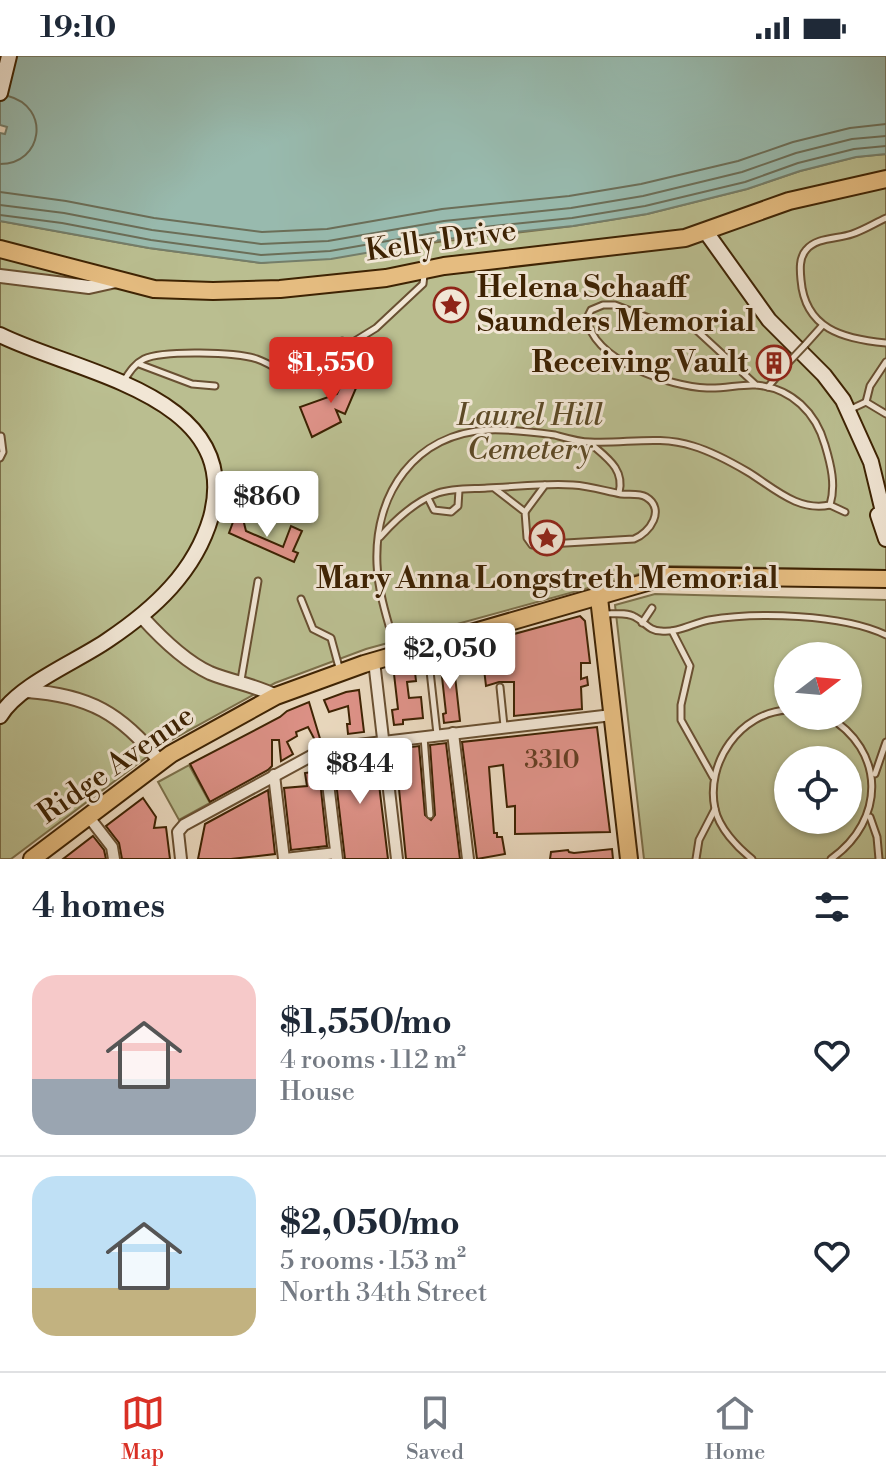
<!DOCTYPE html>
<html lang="en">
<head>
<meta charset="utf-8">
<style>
  :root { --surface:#fff; --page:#f2f2f3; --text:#1f2937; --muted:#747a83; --line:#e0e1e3; --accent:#d93025 }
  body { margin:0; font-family:"Libre Bodoni",serif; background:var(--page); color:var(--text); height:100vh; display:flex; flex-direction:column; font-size:30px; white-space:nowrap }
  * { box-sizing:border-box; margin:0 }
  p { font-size:26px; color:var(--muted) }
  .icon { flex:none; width:44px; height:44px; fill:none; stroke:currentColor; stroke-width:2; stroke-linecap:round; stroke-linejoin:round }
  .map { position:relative; height:803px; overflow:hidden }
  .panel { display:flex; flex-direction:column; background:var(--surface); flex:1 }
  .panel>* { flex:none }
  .needle { width:52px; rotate:74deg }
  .controls { position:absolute; left:774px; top:586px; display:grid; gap:16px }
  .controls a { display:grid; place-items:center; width:88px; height:88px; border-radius:50%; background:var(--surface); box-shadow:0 2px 6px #0004; font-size:40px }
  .price { position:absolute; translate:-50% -68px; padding:0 18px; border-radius:8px; background:#fff; color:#222; font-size:26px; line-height:52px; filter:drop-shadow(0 2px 4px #0008) }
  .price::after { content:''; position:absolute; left:50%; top:48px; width:24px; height:18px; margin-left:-12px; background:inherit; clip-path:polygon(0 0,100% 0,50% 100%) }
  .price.selected { background:var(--accent); color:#fff }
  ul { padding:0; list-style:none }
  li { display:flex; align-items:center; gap:24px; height:200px; padding:0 32px }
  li+li { border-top:2px solid var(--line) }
  li span { display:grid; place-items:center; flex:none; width:224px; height:160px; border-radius:24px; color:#555 }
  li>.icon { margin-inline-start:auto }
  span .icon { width:96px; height:96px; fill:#fffc; stroke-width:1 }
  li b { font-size:34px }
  h2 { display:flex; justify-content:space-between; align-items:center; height:96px; padding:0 32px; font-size:34px }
  .status { display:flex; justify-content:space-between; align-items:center; height:56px; padding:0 40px; background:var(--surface); direction:ltr }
  .status svg { height:22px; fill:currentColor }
  .dock { display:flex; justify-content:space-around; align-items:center; height:112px; border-top:2px solid var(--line); background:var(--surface); font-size:22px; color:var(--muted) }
  .dock a { display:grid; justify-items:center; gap:4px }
  .dock .selected { color:var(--accent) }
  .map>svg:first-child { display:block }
</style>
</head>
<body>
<div class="status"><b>19:10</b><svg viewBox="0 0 49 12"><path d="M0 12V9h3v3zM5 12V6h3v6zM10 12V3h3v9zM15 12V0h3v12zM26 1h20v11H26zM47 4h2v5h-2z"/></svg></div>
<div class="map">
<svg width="886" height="803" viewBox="0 0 886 803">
  <rect width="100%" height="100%" fill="#ead9bf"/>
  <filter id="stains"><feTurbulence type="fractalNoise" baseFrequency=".0025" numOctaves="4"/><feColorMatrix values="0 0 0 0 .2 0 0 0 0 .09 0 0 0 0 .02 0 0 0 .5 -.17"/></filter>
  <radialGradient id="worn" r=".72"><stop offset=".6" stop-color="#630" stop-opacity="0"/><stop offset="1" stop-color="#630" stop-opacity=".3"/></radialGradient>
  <g fill="#babe90" stroke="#7c704a" stroke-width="2" fill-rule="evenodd">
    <polygon points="886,98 886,514 668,510 366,593 275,627 164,688 11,803 0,803 0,165 149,192 261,207 573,170 647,158 747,133 800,115 856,101"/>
    <path d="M655 538 886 544V803H644L615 549ZM788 600H848V660H788ZM788 704H848V764H788Z"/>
    <polygon points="189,709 210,747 179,764 158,726"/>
  </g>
  <polygon fill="#98baae" stroke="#747e6a" stroke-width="2" points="0,0 886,0 886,98 856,101 800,115 747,133 647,158 573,170 446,183 331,203 261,207 149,192 0,165 0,77 5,78 7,71 0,69"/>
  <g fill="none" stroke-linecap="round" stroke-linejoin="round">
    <g stroke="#6b6e58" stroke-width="2">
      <path d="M0 108C43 108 51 51 8 40"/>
      <polyline points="0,136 66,145 154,162 262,176 327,173 442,153 569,140 641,128 738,105 793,86 850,72 886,68"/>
      <polyline points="0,149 64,157 152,174 261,188 328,185 444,165 571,152 643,140 742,116 796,97 852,83 886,80"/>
      <polyline points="0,159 62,167 151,184 261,199 330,195 445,175 572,162 645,150 745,126 798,107 854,93 886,90"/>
    </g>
  </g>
  <g fill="#de9288" stroke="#3e2303" stroke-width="2">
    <polygon points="350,309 362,318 345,358 336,354 341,366 312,381 300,351 337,338"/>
    <polygon points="232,458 243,463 246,475 283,491 291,470 302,475 293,495 298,497 294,506 229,477 233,466 230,464"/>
    <polygon points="580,560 585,565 590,607 581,607 581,623 587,621 588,629 581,631 582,653 514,660 514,626 499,626 486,630 481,587"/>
    <polygon points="453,602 460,665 444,667 443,658 446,657 440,603"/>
    <polygon points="415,616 416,625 407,626 409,642 421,641 423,662 403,664 403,668 394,669 392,654 398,653 394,618"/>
    <polygon points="359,634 364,676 348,678 347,668 350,668 348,650 329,656 324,644 346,636"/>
    <polygon points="309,646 321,686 317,688 308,671 296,676 297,680 287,686 293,698 281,705 279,684 272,684 272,710 268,714 210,746 190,708 280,661 287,655"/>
    <polygon points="597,671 610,776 515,778 515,750 507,751 503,709 489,711 494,777 497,777 497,781 502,781 505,798 477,803 462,686"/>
    <polygon points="446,687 460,803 406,803 395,693 419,690 425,759 431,764 435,759 430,689"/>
    <polygon points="375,695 388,803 345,803 333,700"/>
    <polygon points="319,715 327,790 291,794 284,732 307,730 305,717"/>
    <polygon points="268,734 275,798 231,803 198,803 205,768"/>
    <polygon points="143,742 156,761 154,772 166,771 170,803 122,803 119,787 106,770"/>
    <polygon points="93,780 104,794 106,803 63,803"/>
    <polygon points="612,793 613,803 550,803 551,796 568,794 569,796 574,797"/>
  </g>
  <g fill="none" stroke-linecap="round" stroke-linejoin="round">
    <g stroke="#695032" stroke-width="9">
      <g id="service">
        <path d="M886 162C875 167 864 174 852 178 838 183 816 181 806 194 799 202 800 214 801 224 805 273 843 283 886 287"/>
        <polyline points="342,285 350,288 376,272 423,228 424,219"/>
        <polyline points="805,289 822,270"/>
        <polyline points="139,308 192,328 215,330"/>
        <path d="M123 326C129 317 134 308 144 303 163 294 236 296 257 303 275 309 289 323 307 328"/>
        <polyline points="768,331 788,307"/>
        <polyline points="866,346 870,330 886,306"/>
        <polyline points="866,346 886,358"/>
        <polyline points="849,354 866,346"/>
        <path d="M590 387C607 402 625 413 619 437"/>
        <polyline points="0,402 3,396 1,380"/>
        <polyline points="428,442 434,454 451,456 458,450 459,434"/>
        <polyline points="830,449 845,456"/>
        <polyline points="525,456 545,429"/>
        <path d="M380 481C396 463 415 445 438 437 453 432 472 433 487 432 515 431 545 427 573 429 590 430 605 435 621 438 629 439 639 437 646 441 666 453 650 477 634 483L532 489 527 482 525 456 494 432"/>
        <polyline points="301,543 313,573 331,582 340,615"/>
        <path d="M605 558C614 558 627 556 635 561 645 566 649 575 661 575 678 577 693 567 709 564 757 556 842 558 886 579"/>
        <polyline points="642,567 652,552"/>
        <polyline points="672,575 690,610 681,649 681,664 713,721"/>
        <path d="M397 597C389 569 378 537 377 508 374 437 415 378 488 374 510 373 533 376 555 379 566 382 579 386 590 386 625 388 659 379 693 390 713 396 731 406 748 416 774 432 798 456 830 449 836 429 831 409 825 389 816 357 792 332 756 329 740 328 724 333 707 332 671 331 593 305 587 262L591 254 603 249H615L662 267 693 271 756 329"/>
        <polyline points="430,615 437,678"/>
        <polyline points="241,624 258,525"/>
        <polyline points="500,631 504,670"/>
        <path d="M827 660C886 694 886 764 831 803"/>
        <polyline points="424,681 430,759"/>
        <polyline points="875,718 886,686"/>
        <polyline points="870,761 877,781 879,803"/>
        <polyline points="696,803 699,784 715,753"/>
        <path d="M752 803C737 791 719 772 715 753 705 707 740 656 788 654"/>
      </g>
    </g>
    <g stroke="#695032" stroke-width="14">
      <g id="minor">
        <polyline points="374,605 397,803"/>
        <polyline points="453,677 468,803"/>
        <polyline points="324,693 337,803"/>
        <polyline points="274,719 284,803"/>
        <polyline points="88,760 112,791 114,803"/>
        <polyline points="181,803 178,776 184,769 324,693 612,659"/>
        <polyline points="285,803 336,797"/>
      </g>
    </g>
    <g stroke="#695032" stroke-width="16">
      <g id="tertiary">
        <polyline points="0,220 89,231 116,225"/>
        <path d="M142 561C161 582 184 605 210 617 232 626 255 629 276 640"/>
        <path d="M27 635C89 639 122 658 160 706"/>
      </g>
    </g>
    <g stroke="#3e2303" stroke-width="18">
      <g id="secondary">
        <polyline points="0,37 9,0"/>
        <polyline points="706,176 769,264 824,319 843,344 871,406 886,468"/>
        <path d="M0 279C76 317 244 339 211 461 195 516 154 553 108 584 78 605 18 629 0 660"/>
        <polyline points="878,459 886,483"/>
      </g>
    </g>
    <g stroke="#3e2303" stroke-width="20">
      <g id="primary">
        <polyline points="0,193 154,233 213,235 280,233 386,222 444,210 685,182 789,145 886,123"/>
        <polyline points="599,542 629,803"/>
        <polyline points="32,803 171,698 276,640 364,608 668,520 886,523"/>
      </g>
    </g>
    <use href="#service" stroke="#f1e6d5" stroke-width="5"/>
    <use href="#minor" stroke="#f1e6d5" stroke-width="10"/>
    <use href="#tertiary" stroke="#f1e6d5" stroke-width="12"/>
    <use href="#secondary" stroke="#f1e6d5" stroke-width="14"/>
    <use href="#primary" stroke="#e5bc80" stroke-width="16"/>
    <g stroke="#695032" stroke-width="9" stroke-linecap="butt">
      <polyline id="service-bridge" points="788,307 805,289"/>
    </g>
    <use href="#service-bridge" stroke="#f1e6d5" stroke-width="5"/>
  </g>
  <defs>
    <g id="sight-ring" transform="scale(1.8)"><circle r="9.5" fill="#f1e6d5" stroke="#8f2418" stroke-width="1.5"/><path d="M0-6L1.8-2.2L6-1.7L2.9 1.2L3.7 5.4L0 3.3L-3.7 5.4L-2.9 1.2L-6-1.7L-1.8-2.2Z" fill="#8f2418"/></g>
    <g id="building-ring" transform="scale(1.8)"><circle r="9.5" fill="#f1e6d5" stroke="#8f2418" stroke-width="1.5"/><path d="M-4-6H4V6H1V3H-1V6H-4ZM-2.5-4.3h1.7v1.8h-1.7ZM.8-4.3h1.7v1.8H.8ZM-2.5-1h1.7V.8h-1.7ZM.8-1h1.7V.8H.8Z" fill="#8f2418"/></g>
  </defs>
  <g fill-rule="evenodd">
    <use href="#sight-ring" x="451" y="249"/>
    <use href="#building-ring" x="774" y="307"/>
    <use href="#sight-ring" x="547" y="482"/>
  </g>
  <g text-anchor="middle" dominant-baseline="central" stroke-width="6" stroke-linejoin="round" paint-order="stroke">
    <g font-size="26" fill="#663f24">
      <text x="552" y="704">3310</text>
    </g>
    <g font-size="30" fill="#3e2303" stroke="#f1e6d5">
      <text transform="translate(441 185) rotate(-8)">Kelly Drive</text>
      <text transform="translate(116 709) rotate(-35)">Ridge Avenue</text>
    </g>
    <g font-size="30" font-weight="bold" fill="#3e2303" stroke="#f1e6d5" text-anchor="start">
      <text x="477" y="232">Helena Schaaff<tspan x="477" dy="34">Saunders Memorial</tspan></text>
      <text x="748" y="307" text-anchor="end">Receiving Vault</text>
      <text x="547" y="523" text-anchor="middle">Mary Anna Longstreth Memorial</text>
    </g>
    <g font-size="30" font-style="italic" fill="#5d4a26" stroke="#f1e6d5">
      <text x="530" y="360">Laurel Hill<tspan x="530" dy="34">Cemetery</tspan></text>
    </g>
  </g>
  <rect width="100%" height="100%" filter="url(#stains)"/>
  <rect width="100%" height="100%" fill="url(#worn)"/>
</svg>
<div class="controls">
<a><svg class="needle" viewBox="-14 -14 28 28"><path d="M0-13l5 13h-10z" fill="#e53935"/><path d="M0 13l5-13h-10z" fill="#747a83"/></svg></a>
<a><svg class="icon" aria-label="locate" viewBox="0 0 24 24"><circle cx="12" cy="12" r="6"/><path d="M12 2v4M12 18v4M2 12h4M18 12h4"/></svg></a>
</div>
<b class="price selected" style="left:331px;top:349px">$1,550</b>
<b class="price" style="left:267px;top:483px">$860</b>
<b class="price" style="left:450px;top:635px">$2,050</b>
<b class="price" style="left:360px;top:750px">$844</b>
</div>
<section class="panel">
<h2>4 homes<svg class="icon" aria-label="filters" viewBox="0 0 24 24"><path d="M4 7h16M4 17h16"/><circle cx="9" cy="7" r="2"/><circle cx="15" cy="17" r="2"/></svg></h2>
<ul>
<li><span style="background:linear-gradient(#f6c9c9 65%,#9aa5b1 0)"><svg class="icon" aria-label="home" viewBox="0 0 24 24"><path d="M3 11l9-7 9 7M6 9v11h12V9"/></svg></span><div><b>$1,550/mo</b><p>4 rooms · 112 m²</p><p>House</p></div><svg class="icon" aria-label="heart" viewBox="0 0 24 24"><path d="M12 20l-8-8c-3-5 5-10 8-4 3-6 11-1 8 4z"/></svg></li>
<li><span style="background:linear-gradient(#bfe0f5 70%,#c2b280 0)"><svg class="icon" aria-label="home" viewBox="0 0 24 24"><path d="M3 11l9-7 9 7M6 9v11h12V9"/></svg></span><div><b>$2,050/mo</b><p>5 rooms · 153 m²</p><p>North 34th Street</p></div><svg class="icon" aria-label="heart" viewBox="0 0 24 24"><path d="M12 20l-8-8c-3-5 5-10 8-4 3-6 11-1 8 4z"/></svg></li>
</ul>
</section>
<nav class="dock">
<a class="selected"><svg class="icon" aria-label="map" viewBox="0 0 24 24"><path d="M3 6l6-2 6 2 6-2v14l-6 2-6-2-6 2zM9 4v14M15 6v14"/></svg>Map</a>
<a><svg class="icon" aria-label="saved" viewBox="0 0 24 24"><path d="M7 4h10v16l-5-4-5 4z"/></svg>Saved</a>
<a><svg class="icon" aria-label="home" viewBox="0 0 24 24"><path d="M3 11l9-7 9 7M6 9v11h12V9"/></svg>Home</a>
</nav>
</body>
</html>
